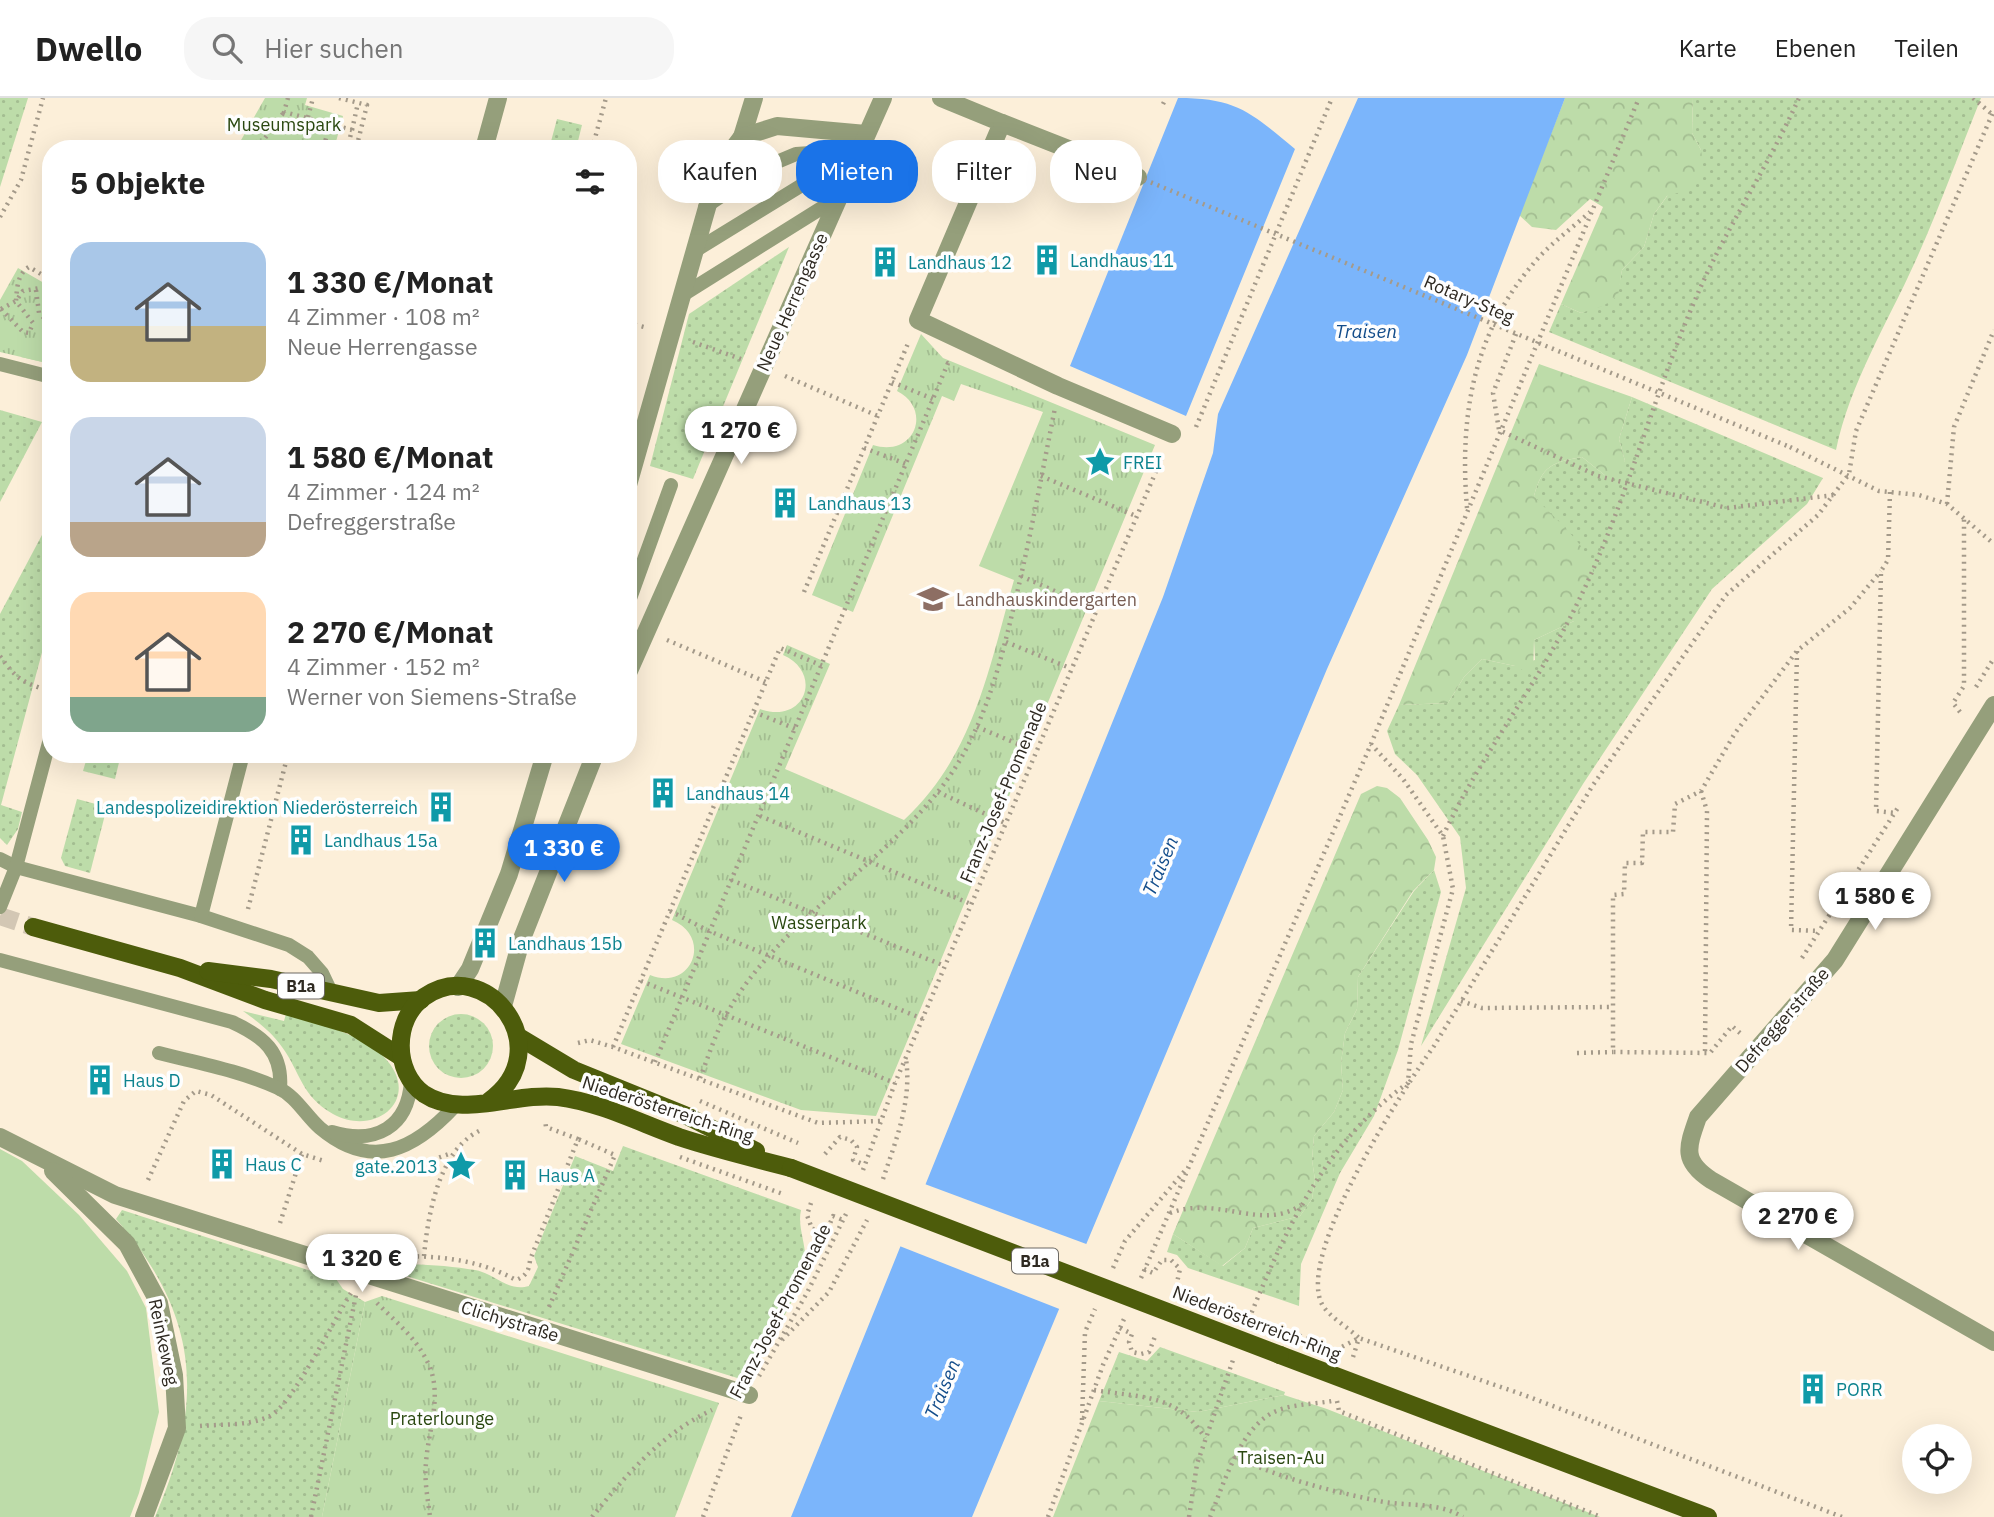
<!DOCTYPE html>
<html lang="de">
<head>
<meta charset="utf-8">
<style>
  :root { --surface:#fff; --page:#f6f6f6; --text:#222; --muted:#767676; --line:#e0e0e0; --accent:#1a73e8 }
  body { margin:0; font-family:"IBM Plex Sans",sans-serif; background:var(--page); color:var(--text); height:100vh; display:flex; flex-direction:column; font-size:26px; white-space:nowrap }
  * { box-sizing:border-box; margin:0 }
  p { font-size:23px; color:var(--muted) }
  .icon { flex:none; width:38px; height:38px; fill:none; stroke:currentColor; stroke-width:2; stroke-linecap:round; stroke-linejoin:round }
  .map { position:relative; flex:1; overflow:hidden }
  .details { position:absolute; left:42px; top:42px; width:595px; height:623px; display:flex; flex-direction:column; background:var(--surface); border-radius:28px; box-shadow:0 7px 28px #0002 }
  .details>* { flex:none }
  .hud { position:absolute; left:658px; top:42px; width:665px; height:63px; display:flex; gap:14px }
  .controls { position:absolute; left:1902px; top:1326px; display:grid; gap:14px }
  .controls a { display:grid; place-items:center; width:70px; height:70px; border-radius:50%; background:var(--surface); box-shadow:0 7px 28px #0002; font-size:35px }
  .price { position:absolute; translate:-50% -60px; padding:0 16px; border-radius:24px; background:#fff; color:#222; font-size:23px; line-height:46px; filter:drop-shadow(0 2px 4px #0008) }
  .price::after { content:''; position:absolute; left:50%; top:42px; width:21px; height:16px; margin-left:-10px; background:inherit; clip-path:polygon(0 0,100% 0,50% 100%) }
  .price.on { background:var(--accent); color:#fff }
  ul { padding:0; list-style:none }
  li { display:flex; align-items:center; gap:21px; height:175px; padding:0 28px }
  li span { display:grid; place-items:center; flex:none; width:196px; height:140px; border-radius:21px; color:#555 }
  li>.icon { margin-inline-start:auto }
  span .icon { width:84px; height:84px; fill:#fffc; stroke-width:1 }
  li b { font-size:30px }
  h2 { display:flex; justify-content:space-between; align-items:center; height:84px; padding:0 28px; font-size:30px }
  .pill { padding:0 24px; border-radius:28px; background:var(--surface); box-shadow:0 7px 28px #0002; font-size:24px; line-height:63px }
  .pill.on { background:var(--accent); color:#fff }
  header { display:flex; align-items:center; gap:42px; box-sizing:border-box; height:98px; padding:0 35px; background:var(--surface); border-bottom:2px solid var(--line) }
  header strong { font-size:33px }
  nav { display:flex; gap:38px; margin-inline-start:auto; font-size:24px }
  .search { width:490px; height:63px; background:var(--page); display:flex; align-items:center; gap:18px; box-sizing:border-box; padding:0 24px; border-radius:28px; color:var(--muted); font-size:26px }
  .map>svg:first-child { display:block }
</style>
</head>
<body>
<header>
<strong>Dwello</strong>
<div class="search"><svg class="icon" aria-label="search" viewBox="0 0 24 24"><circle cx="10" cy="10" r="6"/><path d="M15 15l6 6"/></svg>Hier suchen</div>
<nav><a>Karte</a><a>Ebenen</a><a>Teilen</a></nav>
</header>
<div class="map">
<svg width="1994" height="1419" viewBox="0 0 1994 1419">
  <defs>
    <pattern id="grass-dots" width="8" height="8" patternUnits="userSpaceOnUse" patternTransform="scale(1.75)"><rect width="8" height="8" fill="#bddca9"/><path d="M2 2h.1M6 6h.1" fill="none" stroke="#a3bd91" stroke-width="1.8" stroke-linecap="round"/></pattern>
    <pattern id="forest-crowns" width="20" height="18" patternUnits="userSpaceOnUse" patternTransform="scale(1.75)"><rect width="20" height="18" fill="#bddca9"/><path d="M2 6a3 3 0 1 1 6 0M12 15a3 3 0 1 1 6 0" fill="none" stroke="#a3bd91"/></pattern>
    <pattern id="park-tufts" width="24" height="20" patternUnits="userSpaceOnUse" patternTransform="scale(1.75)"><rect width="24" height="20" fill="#bddca9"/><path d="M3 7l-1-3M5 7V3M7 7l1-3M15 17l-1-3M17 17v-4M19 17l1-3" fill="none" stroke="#a3bd91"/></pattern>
  </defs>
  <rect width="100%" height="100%" fill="#fcefd9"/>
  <g fill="url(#grass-dots)">
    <polygon points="0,0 28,0 0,89"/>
    <path d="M1693 0H1981C1959 55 1939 111 1915 164 1887 226 1850 285 1836 352L1549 234 1561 206 1581 215 1617 198 1622 172 1644 149 1654 116 1701 52 1692 35Z"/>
    <polygon points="557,21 582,27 576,51 549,51"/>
    <polygon points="789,149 693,381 650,368 689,216"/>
    <path d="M1632 299 1823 380 1807 406 1712 491 1583 686 1421 948 1466 790 1460 739 1417 677 1395 656 1387 633 1399 607 1448 605 1464 579 1482 561 1515 568 1535 562 1534 542 1574 523 1534 398C1542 368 1552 364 1582 359L1607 379 1625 363 1619 341Z"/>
    <polygon points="0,312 42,324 0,404"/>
    <polygon points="51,420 51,521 1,707 22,714 18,731 7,747 0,740 0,516"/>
    <polygon points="88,656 121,656 115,681 83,673"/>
    <polygon points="77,701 107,709 90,775 65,768 61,760"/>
    <polygon points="1434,772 1441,794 1398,952 1374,1018 1340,1075 1301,1166 1299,1208 1188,1170 1177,1157 1167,1154 1173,1136 1223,1168 1245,1150 1253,1130 1300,1118 1312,1101 1315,1082 1312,1062 1314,1038 1334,1014 1343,992 1341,965 1345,935 1357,911 1358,879 1414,793"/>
    <path d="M243 913 284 923 286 916C317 926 358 934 383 958 424 999 377 1040 333 1016 301 998 301 975 282 949 272 934 258 924 243 913Z"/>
    <circle cx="461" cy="948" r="32"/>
    <path d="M623 1048 801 1112C797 1130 807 1146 805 1166 801 1198 763 1253 747 1283L377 1169C406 1164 445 1167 475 1172 496 1176 507 1194 529 1188L538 1169 534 1158 575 1058 613 1073Z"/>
    <path d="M122 1112 336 1181 343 1191 365 1204 322 1419H155C205 1304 200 1218 116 1121Z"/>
    <polygon points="1160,1249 1285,1294 1284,1297 1198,1314 1099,1303 1119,1254 1147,1263"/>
  </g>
  <g fill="url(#forest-crowns)">
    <polygon points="1565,0 1693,0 1692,35 1701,52 1703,67 1695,90 1667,98 1654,116 1644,149 1622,172 1618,198 1603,208 1581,215 1561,206 1603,109 1590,101 1556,132 1532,129 1519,117"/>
    <path d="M1539 266 1632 299 1619 341 1625 363 1619 373 1607 379 1582 359C1552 364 1542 368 1534 398 1550 417 1599 455 1593 482 1590 496 1580 510 1574 523L1534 542 1533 578 1515 568 1482 561 1464 579 1448 605 1399 607Z"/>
    <polygon points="1377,688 1387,690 1400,700 1428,742 1436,759 1434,772 1413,793 1358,879 1357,911 1345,935 1341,965 1343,992 1334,1014 1314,1038 1312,1062 1315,1082 1312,1101 1300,1118 1253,1130 1245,1150 1222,1168 1173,1136 1361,696"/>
    <polygon points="1284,1297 1327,1311 1600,1419 1053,1419 1099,1303 1198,1314"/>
  </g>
  <g fill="url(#park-tufts)">
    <polygon points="265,0 307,0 305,7 343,18 334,51 236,51"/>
    <polygon points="18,170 51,189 51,266 0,254 0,202"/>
    <path d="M921 236 943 260 1155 347 876 1018 801 1012 621 946 650 877C692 894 713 839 672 822L760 611C805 627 824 575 783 557L787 547 830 566 785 671 904 722C974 657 989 570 1014 482L979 468 1043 314 961 286 954 303 942 298 853 514 812 497 873 347C915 360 933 311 897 293Z"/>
    <polygon points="382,1198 719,1305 675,1419 322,1419 365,1204"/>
  </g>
  <g fill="#bddca9">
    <polygon points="286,34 296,39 295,51 276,51 282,36"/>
    <polygon points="51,241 51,266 21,259 37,243"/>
    <polygon points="0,1051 22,1063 79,1117 127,1173 146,1210 159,1314 139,1395 130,1419 0,1419"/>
  </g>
  <g fill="#7bb5fb">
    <path d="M1178 0C1238 0 1251 15 1295 51L1186 318 1070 268Z"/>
    <polygon points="1358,0 1565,0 1467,257 1327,571 972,1419 791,1419 1163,499 1213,355 1218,316"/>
  </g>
  <polygon fill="#fcefd9" points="922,1085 1089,1147 1062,1212 897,1147"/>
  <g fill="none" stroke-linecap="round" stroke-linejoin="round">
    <polyline stroke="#d3c7b4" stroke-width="18" stroke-dasharray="18 9" stroke-linecap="butt" points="0,818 33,829"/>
    <g stroke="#a49a8a" stroke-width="4.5" stroke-dasharray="2 5" stroke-linecap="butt">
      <polyline points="288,0 284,14 330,26 323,51"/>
      <polyline points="339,0 367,7 356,51"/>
      <polyline points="1973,0 1993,17"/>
      <polyline points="1163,6 1166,0"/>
      <polyline points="308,19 313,0"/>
      <polyline points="330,26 352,32 347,51"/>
      <polyline points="352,32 358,5"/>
      <polyline points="257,51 284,14"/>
      <polyline points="592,51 606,0"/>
      <polyline points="0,119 21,82 43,0"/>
      <polyline points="36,192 39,215 51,227"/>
      <polyline points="51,193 51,206"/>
      <path d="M1 211 23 234 29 235 33 225 16 203C17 191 17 176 29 169L51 182"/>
      <polyline points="1,211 16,203 23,193 45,189 51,192"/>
      <polyline points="628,225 648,230"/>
      <polyline points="1516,236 1493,295 1499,332 1598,378 1727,410 1834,397"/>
      <polyline points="693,244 741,261"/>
      <polyline points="785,278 878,318"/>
      <polyline points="892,284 933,301"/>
      <polyline points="1196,329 1332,0"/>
      <polyline points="1790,349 1879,393 1919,397 1947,406 1994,446"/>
      <polyline points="864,350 906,366"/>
      <polyline points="1041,378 1136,418"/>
      <polyline points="1890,394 1888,462 1881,473 1876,713 1896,715"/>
      <polyline points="1947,406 1954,329 1994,232"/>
      <path d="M1467 410C1459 314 1474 229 1542 156 1557 141 1574 128 1590 114"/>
      <polyline points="1021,478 1095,511"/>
      <polyline points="804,494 909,243"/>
      <polyline points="667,542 766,584"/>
      <polyline points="1006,544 1070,570"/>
      <polyline points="1797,553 1791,832 1819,833"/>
      <path d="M0 558C18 583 21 583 51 594"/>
      <polyline points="1976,589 1994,560"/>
      <polyline points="754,614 796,631"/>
      <polyline points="1960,614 1953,605 1964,588 1964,419"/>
      <polyline points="977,629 1035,653"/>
      <polyline points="1701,693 1707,713 1705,955"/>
      <polyline points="938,694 1005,725"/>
      <polyline points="760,718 971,806"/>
      <path d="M1443 738C1481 656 1539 585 1578 504 1631 396 1658 277 1710 169 1738 112 1773 58 1799 0"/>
      <polyline points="731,782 945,868"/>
      <polyline points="248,811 288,656"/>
      <polyline points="670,813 709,833 923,921"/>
      <polyline points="1802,860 1899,708"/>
      <polyline points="641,883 895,985"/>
      <polyline points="1461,903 1482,910 1613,909"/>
      <polyline points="1740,935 1732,928 1710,955 1613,954 1613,797 1624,796 1625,765 1642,765 1643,734 1673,734 1675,706 1701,693 1735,635 1797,553 1850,510 1881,473"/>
      <polyline points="578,945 590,942 613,949 818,1025 880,1023"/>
      <polyline points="613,949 780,550 823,568"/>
      <polyline points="1577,955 1613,954"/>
      <polyline points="655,964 948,265 952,267"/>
      <path d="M700 980C708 960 715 936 726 917 774 829 874 773 937 695 985 636 1001 563 1018 491 1032 431 1043 370 1055 310"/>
      <polyline points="825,1056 840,1039 851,1042 857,1049 853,1062 865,1067"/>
      <polyline points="426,1064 452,1055"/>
      <polyline points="863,1072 895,985 1163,357"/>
      <path d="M883 1081C896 1042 912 1003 906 961"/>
      <polyline points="148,1082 184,1003 196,993 211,997 302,1056 324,1063"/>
      <polyline points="811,1105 807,1117 812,1131 820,1132 829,1128 833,1118 843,1122"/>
      <path d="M1170 1115C1218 1097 1262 1134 1301 1107"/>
      <polyline points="280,1125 302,1056"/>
      <path d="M396 1158C439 1158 478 1161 516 1182 526 1178 529 1173 530 1162L578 1041 546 1029 545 1022"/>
      <path d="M424 1158C428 1116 439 1051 481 1032"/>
      <polyline points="1113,1170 1125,1143 1188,1069"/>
      <polyline points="1144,1171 1153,1175 1162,1162 1171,1162 1180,1171 1176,1189"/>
      <polyline points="1141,1180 1371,646 1639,0"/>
      <path d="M377 1205C395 1223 416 1240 427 1263 444 1295 428 1332 426 1365 424 1383 428 1401 430 1419"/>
      <polyline points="549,1209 615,1057 578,1041"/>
      <path d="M1249 1221C1286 1130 1326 1043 1408 985L1411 946 1453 791 1443 738 1403 681 1371 646"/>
      <polyline points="1120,1230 1132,1236 1129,1244 1132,1254 1141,1256 1149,1254 1156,1236"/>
      <polyline points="782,1242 829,1194 867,1122"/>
      <polyline points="1336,1252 1359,1240 1524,1297 1842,1419"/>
      <path d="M1353 1259 1359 1240C1349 1230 1331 1220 1323 1208 1293 1160 1404 990 1434 948L1593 687 1726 497 1818 417 1849 376 1856 333 1994 12"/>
      <polyline points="759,1278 807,1195 846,1116"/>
      <path d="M1094 1292C1141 1300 1177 1295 1205 1340"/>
      <polyline points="1337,1303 1339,1313 1601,1419"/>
      <polyline points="1082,1322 1085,1234 1095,1211"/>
      <path d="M200 1328C222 1326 250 1328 270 1318 292 1307 335 1220 351 1195"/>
      <path d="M1234 1358C1279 1380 1330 1393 1379 1403 1408 1409 1436 1403 1463 1419"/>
      <polyline points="311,1419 356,1197"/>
      <path d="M592 1419C627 1376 661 1336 712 1312"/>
      <polyline points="703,1419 741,1317"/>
      <polyline points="1048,1419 1103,1267 1124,1221"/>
      <polyline points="1189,1419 1197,1366 1233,1262"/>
      <path d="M1210 1419C1224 1386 1241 1325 1279 1312 1295 1306 1315 1306 1332 1303"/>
    </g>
    <g stroke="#959f7b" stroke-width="14">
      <polyline points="705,109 765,69 796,56 854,52"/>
      <polyline points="693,154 859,52"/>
      <polyline points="681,198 836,101"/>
      <polyline points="0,266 51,279"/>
      <polyline points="628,506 671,387"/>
      <polyline points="0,761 16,769 201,818 289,847 308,859 322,875 332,896"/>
      <polyline points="0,809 16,769 51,637"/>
      <polyline points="201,818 243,656"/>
      <path d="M0 862 232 924C263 938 283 954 280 991"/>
      <path d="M159 955C198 965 241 973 278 990 296 998 306 1018 320 1030 372 1074 415 1051 455 1008"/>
      <path d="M332 1034C376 1047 408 1029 411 983"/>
    </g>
    <g stroke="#959f7b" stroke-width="18">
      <polyline points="941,0 1002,25 918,222 1058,288 1172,336"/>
      <polyline points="1002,25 1091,60"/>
      <polyline points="742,39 754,0"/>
      <polyline points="484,51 498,0"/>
      <polyline points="1104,65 1138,79"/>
    </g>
    <g stroke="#959f7b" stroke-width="18">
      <polyline points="628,387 718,71 742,39 777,28 866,36"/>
      <polyline points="628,575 883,0"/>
      <path d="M1994 607 1835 862 1698 1019C1687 1050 1682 1063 1711 1082L1994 1244"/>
      <polyline points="458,889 470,871 509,776 545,656"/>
      <polyline points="503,908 521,843 595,656"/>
      <polyline points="0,1039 115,1097 749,1297"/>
      <polyline points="53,1073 127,1146 159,1205 174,1277 177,1330 144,1419"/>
    </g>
    <g stroke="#4d5c0b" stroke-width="18">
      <polyline points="33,829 180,870 265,902 351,927 401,959"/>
      <polyline points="208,873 271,881 379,905 421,902"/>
      <polyline points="519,939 574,972 685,1017 756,1053"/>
      <path d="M489 1003C561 952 487 855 424 899 393 921 393 974 424 996 461 1021 515 994 558 999 599 1004 640 1025 679 1039 715 1051 753 1060 791 1070"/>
      <polyline points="1280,1257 1708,1419"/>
    </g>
    <g stroke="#a49a8a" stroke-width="4.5" stroke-dasharray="2 5" stroke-linecap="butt">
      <polyline points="1138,79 1790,349"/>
      <polyline points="700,1003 798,1045"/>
      <polyline points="680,1059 783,1096"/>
      <polyline points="1293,1235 1308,1241"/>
    </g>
    <polyline stroke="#4d5c0b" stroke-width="18" points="791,1070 1280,1257"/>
  </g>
  <defs>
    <g id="building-bare" transform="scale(2.415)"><path d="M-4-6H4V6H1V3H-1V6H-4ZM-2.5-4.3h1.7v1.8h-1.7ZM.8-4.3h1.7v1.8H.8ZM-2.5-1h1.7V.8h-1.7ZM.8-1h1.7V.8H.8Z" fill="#0f9aa8" stroke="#fefefe" stroke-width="2.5" paint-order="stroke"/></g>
    <g id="sight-bare" transform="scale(2.415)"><path d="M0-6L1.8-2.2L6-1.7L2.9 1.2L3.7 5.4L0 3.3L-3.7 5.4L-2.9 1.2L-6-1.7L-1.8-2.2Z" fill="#0f9aa8" stroke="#fefefe" stroke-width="2.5" paint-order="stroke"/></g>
    <g id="school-bare" transform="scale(2.415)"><path d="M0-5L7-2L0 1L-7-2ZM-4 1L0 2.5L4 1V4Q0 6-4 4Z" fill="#8d6e63" stroke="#fefefe" stroke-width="2.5" paint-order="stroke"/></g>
  </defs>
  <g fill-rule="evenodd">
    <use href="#building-bare" x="1047" y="162"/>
    <use href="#building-bare" x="885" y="164"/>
    <use href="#sight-bare" x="1100" y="364"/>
    <use href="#building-bare" x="785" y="405"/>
    <use href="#school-bare" x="933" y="501"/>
    <use href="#building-bare" x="663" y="695"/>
    <use href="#building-bare" x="441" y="709"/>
    <use href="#building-bare" x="301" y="742"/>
    <use href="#building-bare" x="485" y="845"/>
    <use href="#building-bare" x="100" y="982"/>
    <use href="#building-bare" x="222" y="1066"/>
    <use href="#sight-bare" x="461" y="1068"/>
    <use href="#building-bare" x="515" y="1077"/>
    <use href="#building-bare" x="1813" y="1291"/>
  </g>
  <g text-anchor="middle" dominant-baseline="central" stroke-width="7" stroke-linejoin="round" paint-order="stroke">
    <g fill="#fefefe" stroke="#6c6963" stroke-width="2">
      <rect x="278" y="875.5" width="46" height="25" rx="5"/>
      <rect x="1012" y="1150.5" width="46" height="25" rx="5"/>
    </g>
    <g font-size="16" font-weight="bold" fill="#2e2921">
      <text x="301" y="888">B1a</text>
      <text x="1035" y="1163">B1a</text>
    </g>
    <g font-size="18" fill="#2a4810" stroke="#fefefe">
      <text x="284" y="26">Museumspark</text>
      <text x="819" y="824">Wasserpark</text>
      <text x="442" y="1320">Praterlounge</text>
      <text x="1281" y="1359">Traisen-Au</text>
    </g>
    <g font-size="18" fill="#0d838f" stroke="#fefefe" text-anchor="start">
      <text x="1070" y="162">Landhaus 11</text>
      <text x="908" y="164">Landhaus 12</text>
      <text x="1123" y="364">FREI</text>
      <text x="808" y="405">Landhaus 13</text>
      <text x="686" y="695">Landhaus 14</text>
      <text x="418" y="709" text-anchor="end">Landespolizeidirektion Niederösterreich</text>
      <text x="324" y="742">Landhaus 15a</text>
      <text x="508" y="845">Landhaus 15b</text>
      <text x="123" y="982">Haus D</text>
      <text x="245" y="1066">Haus C</text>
      <text x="438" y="1068" text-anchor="end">gate.2013</text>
      <text x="538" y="1077">Haus A</text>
      <text x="1836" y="1291">PORR</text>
    </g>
    <g font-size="18" fill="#2e2921" stroke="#fefefe">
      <text transform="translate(1469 201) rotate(23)">Rotary-Steg</text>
      <text transform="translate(792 204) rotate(-66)">Neue Herrengasse</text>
      <text transform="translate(1003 694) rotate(-67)">Franz-Josef-Promenade</text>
      <text transform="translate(1782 922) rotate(-49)">Defreggerstraße</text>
      <text transform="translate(668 1011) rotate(18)">Niederösterreich-Ring</text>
      <text transform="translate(780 1213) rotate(-62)">Franz-Josef-Promenade</text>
      <text transform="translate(510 1223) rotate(17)">Clichystraße</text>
      <text transform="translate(1257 1225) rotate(21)">Niederösterreich-Ring</text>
      <text transform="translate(164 1244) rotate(78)">Reinkeweg</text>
    </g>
    <g font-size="18" fill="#785e54" stroke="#fefefe" text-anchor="start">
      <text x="956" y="501">Landhauskindergarten</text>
    </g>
    <g font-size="19" font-style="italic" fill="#134d8b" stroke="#fefefe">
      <text x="1366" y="233">Traisen</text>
      <text transform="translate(1160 768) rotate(-67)">Traisen</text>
      <text transform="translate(942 1291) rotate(-67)">Traisen</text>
    </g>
  </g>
</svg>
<div class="controls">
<a><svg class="icon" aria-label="locate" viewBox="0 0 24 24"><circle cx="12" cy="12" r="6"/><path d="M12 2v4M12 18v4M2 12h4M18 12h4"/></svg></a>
</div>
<b class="price" style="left:741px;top:368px">1 270 €</b>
<b class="price on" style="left:564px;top:786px">1 330 €</b>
<b class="price" style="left:1875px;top:834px">1 580 €</b>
<b class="price" style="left:1798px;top:1154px">2 270 €</b>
<b class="price" style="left:362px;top:1196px">1 320 €</b>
<div class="hud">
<a class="pill">Kaufen</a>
<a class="pill on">Mieten</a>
<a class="pill">Filter</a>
<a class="pill">Neu</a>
</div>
<section class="details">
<h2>5 Objekte<svg class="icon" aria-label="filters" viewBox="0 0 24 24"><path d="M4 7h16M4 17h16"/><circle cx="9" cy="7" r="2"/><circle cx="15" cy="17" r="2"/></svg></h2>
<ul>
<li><span style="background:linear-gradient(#a9c7e8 60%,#c2b280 0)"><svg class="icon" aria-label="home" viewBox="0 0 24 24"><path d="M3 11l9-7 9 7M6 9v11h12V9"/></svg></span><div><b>1 330 €/Monat</b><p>4 Zimmer · 108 m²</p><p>Neue Herrengasse</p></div></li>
<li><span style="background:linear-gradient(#c9d6e8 75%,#b9a48a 0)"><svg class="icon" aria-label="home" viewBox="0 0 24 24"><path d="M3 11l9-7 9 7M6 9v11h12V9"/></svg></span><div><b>1 580 €/Monat</b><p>4 Zimmer · 124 m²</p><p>Defreggerstraße</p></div></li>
<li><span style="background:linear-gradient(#ffd9b3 75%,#7fa58c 0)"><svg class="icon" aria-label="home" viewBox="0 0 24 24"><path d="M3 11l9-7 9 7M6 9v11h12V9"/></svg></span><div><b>2 270 €/Monat</b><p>4 Zimmer · 152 m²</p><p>Werner von Siemens-Straße</p></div></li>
</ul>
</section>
</div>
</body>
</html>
